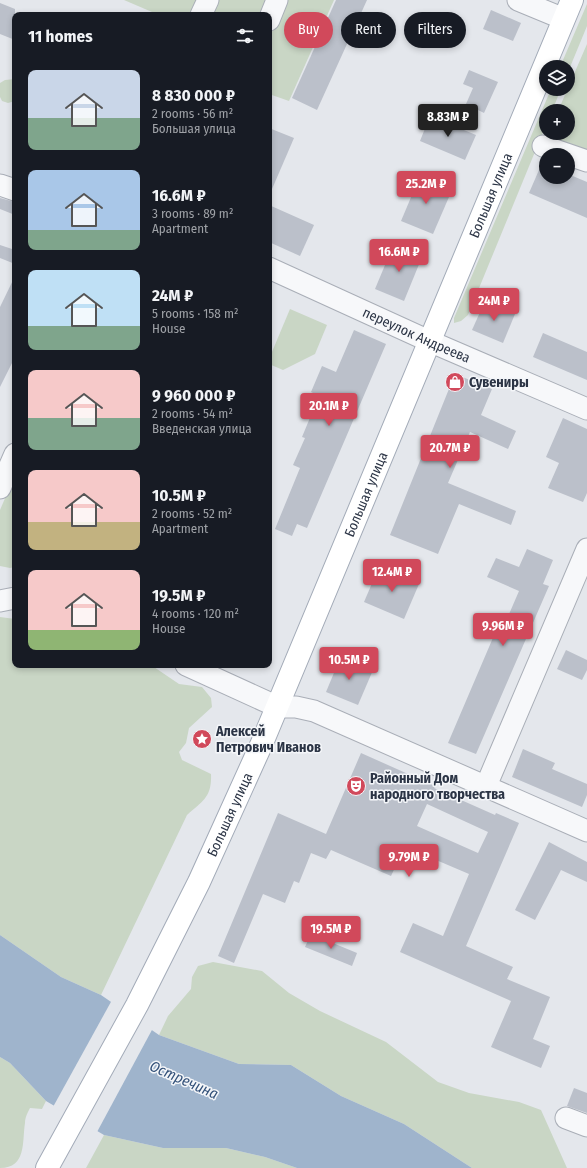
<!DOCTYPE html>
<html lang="en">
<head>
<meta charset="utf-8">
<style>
  :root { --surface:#171b24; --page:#242831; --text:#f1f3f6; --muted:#9ea1a6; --accent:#d1495b }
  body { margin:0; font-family:"Fira Sans Condensed",sans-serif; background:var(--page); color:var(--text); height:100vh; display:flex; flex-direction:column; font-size:15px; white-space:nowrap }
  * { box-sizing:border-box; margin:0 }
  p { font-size:13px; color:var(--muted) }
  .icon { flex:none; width:22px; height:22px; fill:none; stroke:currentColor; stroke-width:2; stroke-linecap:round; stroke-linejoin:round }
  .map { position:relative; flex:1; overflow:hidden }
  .drawer { position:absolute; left:12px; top:12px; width:260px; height:656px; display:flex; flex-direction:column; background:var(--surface); border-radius:8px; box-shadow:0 2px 6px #0003 }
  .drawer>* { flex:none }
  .guide { position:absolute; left:284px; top:12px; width:243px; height:36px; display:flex; gap:8px }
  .fabs { position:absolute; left:539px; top:60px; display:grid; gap:8px }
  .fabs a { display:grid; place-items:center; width:36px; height:36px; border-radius:50%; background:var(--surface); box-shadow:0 2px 6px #0003; font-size:20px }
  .price { position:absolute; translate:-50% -34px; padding:0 9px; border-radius:4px; background:var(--accent); color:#fff; font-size:13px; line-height:26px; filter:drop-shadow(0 1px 2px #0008) }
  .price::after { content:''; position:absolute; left:50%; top:24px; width:12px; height:9px; margin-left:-6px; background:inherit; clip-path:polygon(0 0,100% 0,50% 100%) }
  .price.on { background:#222; color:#fff }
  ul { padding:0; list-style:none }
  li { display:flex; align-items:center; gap:12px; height:100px; padding:0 16px }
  li span { display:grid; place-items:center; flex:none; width:112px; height:80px; border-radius:8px; color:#555 }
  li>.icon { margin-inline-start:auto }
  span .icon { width:48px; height:48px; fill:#fffc; stroke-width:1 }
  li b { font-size:17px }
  h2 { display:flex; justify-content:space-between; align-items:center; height:48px; padding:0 16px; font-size:17px }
  .pill { padding:0 14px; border-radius:18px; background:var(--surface); box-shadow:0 2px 6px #0003; font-size:14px; line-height:36px }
  .pill.on { background:var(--accent); color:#fff }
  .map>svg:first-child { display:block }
</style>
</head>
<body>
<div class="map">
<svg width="587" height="1168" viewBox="0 0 587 1168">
  <rect width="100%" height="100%" fill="#e4e7ec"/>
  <g fill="#c9d6c5">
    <polygon points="124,0 201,0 194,12 190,15 159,15"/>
    <polygon points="218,0 266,0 260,15 212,15"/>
    <polygon points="286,0 334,0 289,101 269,94 269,38"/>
    <polygon points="587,4 587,26 568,72 568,67 560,67"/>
    <polygon points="587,44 587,157 545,141 548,133 568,133 568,111 558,111"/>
    <polygon points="15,79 15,101 8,103 2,101 0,97 0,83 5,80"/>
    <polygon points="551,89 561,89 552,111 546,111 546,125 468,315 461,321 454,323 454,318"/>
    <polygon points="290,309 327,325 315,354 283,370 269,364 269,359"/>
    <polygon points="15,475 15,567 10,568 0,566 0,510"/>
    <path d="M0 617 15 619V665H151L179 684 202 687 211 698 212 707 189 728 186 743 179 752 182 760 211 774C212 797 203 801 187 815L101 995 61 977 0 935Z"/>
    <polygon points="213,962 262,971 289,993 320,1011 386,1042 438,1082 469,1093 519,1102 541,1110 567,1168 472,1168 404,1124 341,1096 291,1065 239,1064 159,1035 168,1016 191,989 192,977 198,966"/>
    <path d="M0 1057 10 1063 46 1101 42 1109 30 1108C28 1112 25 1117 25 1123 22 1141 27 1168 0 1168Z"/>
    <polygon points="104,1135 163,1148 226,1148 265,1157 297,1168 86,1168"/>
  </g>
  <polygon fill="#9fb4cc" points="0,935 61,977 101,995 159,1035 239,1064 291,1065 341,1096 404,1124 472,1168 297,1168 265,1157 226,1148 163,1148 104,1135 46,1101 10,1063 0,1057"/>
  <polygon fill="#e4e7ec" points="112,1000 153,1028 97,1132 53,1107"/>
  <g fill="#bbc0ca" fill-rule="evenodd">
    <polygon points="336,0 367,0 317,110 292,98"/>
    <polygon points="0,3 15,9 15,40 0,34"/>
    <polygon points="491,10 521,23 513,41 483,29"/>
    <polygon points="469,70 498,82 484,113 466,104 473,88 463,84"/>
    <polygon points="430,116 476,135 465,160 420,141"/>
    <polygon points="269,128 294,138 269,196"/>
    <polygon points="542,163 546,164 546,177 568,177 568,174 587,182 587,218 529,193"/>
    <polygon points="420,176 452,190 433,234 401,221"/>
    <polygon points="0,198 15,202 15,215 0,209"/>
    <polygon points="269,205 314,225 300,256 269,242"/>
    <polygon points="0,245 15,250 15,264 0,258"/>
    <polygon points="393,246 422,257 404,301 375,289"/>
    <polygon points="15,276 15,357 0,387 0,307"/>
    <polygon points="485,301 515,314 503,343 472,330"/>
    <polygon points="354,330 386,344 307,528 297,524 292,536 275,529 300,468 293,465 305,438 302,437 319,396 311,392 322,366 336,372"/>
    <polygon points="543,333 587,352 587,380 533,357"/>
    <polygon points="455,374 492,389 481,415 516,431 508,449 470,432 448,483 516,511 511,525 459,504 438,554 390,535"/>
    <polygon points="563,418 587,429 587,493 583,502 548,488 559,463 546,457"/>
    <polygon points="527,549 553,560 543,584 549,586 476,754 448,743 498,626 503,628 519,591 487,577 496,558 519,567"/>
    <polygon points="379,567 419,584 404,619 364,602"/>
    <polygon points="566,650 587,660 587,670 582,680 557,669"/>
    <polygon points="341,656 373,670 358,705 326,692"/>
    <polygon points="523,749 555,763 552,769 587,784 587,795 582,807 512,777"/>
    <path d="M361 753 435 786 434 788 495 815 496 813 519 823 466 946 513 967 507 979 550 997 533 1039 550 1046 541 1068 491 1047 511 1001 400 952 413 923 443 936 469 874 408 848 403 858 400 857 391 876 331 850 326 859 311 853 299 883 294 881 285 903 263 894 234 963 218 956 278 813 326 834ZM427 804 488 832 478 853 417 826Z"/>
    <polygon points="549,842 587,862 587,882 561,870 535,920 515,910"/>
    <polygon points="311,934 357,953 352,966 305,947"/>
    <polygon points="574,1088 587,1093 587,1113 567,1106"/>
  </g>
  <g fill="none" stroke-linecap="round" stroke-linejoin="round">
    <g stroke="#a9aeb7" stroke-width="23">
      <g id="minor">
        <polyline points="518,0 564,19"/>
        <polyline points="201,15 208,0"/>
        <polyline points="269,20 277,0"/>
        <polyline points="543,146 587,161"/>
        <polyline points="0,185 15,190"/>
        <path id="s1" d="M269 268 429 341 587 409"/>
        <polyline points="0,488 15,454"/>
        <polyline points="0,601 15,598"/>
        <polyline points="186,665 278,707 296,707 314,711 587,831"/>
        <polyline points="486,786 587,549"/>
        <polyline points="566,1118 587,1126"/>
      </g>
    </g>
    <g stroke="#a3abb8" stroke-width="24">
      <g id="major">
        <path id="s2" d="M47 1168 137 1005 199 882 262 743 572 0"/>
      </g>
    </g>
    <use href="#minor" stroke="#f7f8fa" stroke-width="21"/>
    <use href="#major" stroke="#fff" stroke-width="22"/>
  </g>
  <defs>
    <g id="shop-disc" transform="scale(1)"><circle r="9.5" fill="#d1495b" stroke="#f4f6f9"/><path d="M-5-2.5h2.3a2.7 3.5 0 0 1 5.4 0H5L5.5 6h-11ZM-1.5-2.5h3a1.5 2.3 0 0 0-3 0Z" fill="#fff"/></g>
    <g id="sight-disc" transform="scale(1)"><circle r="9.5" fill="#d1495b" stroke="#f4f6f9"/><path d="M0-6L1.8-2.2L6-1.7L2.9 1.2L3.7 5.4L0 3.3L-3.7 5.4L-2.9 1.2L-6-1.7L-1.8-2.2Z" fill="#fff"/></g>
    <g id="theatre-disc" transform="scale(1)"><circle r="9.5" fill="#d1495b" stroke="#f4f6f9"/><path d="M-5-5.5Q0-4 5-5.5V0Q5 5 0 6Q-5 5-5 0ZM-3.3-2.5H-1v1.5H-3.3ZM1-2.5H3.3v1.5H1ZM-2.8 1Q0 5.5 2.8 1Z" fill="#fff"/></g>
  </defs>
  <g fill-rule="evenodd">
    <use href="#shop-disc" x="455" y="382"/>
    <use href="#sight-disc" x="202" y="739"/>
    <use href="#theatre-disc" x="356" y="786"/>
  </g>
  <g text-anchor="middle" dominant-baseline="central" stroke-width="3" stroke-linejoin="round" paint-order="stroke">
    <g font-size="14" fill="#2b3445" stroke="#f4f6f9">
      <text stroke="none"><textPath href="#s2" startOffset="1070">Большая улица</textPath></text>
      <text stroke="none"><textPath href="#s1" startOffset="162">переулок Андреева</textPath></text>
      <text stroke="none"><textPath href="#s2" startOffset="746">Большая улица</textPath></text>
      <text stroke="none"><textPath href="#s2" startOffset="398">Большая улица</textPath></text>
    </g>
    <g font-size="14" font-weight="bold" fill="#2b3445" stroke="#f4f6f9" text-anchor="start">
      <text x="469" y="382">Сувениры</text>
      <text x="216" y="731">Алексей<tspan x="216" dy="16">Петрович Иванов</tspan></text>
      <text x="370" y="778">Районный Дом<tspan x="370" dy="16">народного творчества</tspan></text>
    </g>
    <g font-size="15" font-style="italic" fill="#34527a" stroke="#f4f6f9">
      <text transform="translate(184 1080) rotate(24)">Остречина</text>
    </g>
  </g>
</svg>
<div class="fabs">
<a><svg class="icon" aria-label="layers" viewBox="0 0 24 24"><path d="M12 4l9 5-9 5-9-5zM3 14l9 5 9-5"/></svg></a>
<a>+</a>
<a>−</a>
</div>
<b class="price on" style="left:448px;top:138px">8.83M ₽</b>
<b class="price" style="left:426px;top:205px">25.2M ₽</b>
<b class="price" style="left:399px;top:273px">16.6M ₽</b>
<b class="price" style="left:494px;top:322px">24M ₽</b>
<b class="price" style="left:329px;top:427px">20.1M ₽</b>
<b class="price" style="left:450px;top:469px">20.7M ₽</b>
<b class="price" style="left:392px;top:593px">12.4M ₽</b>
<b class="price" style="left:503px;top:647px">9.96M ₽</b>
<b class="price" style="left:349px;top:681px">10.5M ₽</b>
<b class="price" style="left:409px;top:878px">9.79M ₽</b>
<b class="price" style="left:331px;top:950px">19.5M ₽</b>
<div class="guide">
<a class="pill on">Buy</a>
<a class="pill">Rent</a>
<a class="pill">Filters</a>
</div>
<section class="drawer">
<h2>11 homes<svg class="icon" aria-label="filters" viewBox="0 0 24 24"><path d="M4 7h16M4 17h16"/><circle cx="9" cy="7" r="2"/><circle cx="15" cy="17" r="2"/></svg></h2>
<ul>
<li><span style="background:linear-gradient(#c9d6e8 60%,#7fa58c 0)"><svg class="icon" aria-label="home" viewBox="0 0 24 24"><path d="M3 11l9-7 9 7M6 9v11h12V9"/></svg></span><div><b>8 830 000 ₽</b><p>2 rooms · 56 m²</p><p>Большая улица</p></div></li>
<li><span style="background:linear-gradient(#a9c7e8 75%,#7fa58c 0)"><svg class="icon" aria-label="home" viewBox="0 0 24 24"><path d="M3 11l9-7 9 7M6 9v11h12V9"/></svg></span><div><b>16.6M ₽</b><p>3 rooms · 89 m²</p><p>Apartment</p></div></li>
<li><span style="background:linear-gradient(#bfe0f5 70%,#7fa58c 0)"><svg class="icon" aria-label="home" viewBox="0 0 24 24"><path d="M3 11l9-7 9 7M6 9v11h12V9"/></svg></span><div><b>24M ₽</b><p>5 rooms · 158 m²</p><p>House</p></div></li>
<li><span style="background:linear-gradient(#f6c9c9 60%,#7fa58c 0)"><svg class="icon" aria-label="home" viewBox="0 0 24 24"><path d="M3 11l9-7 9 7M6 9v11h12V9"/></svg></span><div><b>9 960 000 ₽</b><p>2 rooms · 54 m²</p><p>Введенская улица</p></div></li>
<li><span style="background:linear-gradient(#f6c9c9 65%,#c2b280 0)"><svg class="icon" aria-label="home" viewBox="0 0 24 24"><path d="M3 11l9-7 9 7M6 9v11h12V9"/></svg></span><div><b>10.5M ₽</b><p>2 rooms · 52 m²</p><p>Apartment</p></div></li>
<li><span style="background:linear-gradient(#f6c9c9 75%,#8fb573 0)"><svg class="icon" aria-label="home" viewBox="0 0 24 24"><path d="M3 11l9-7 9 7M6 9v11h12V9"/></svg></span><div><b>19.5M ₽</b><p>4 rooms · 120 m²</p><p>House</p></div></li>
</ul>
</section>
</div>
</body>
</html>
